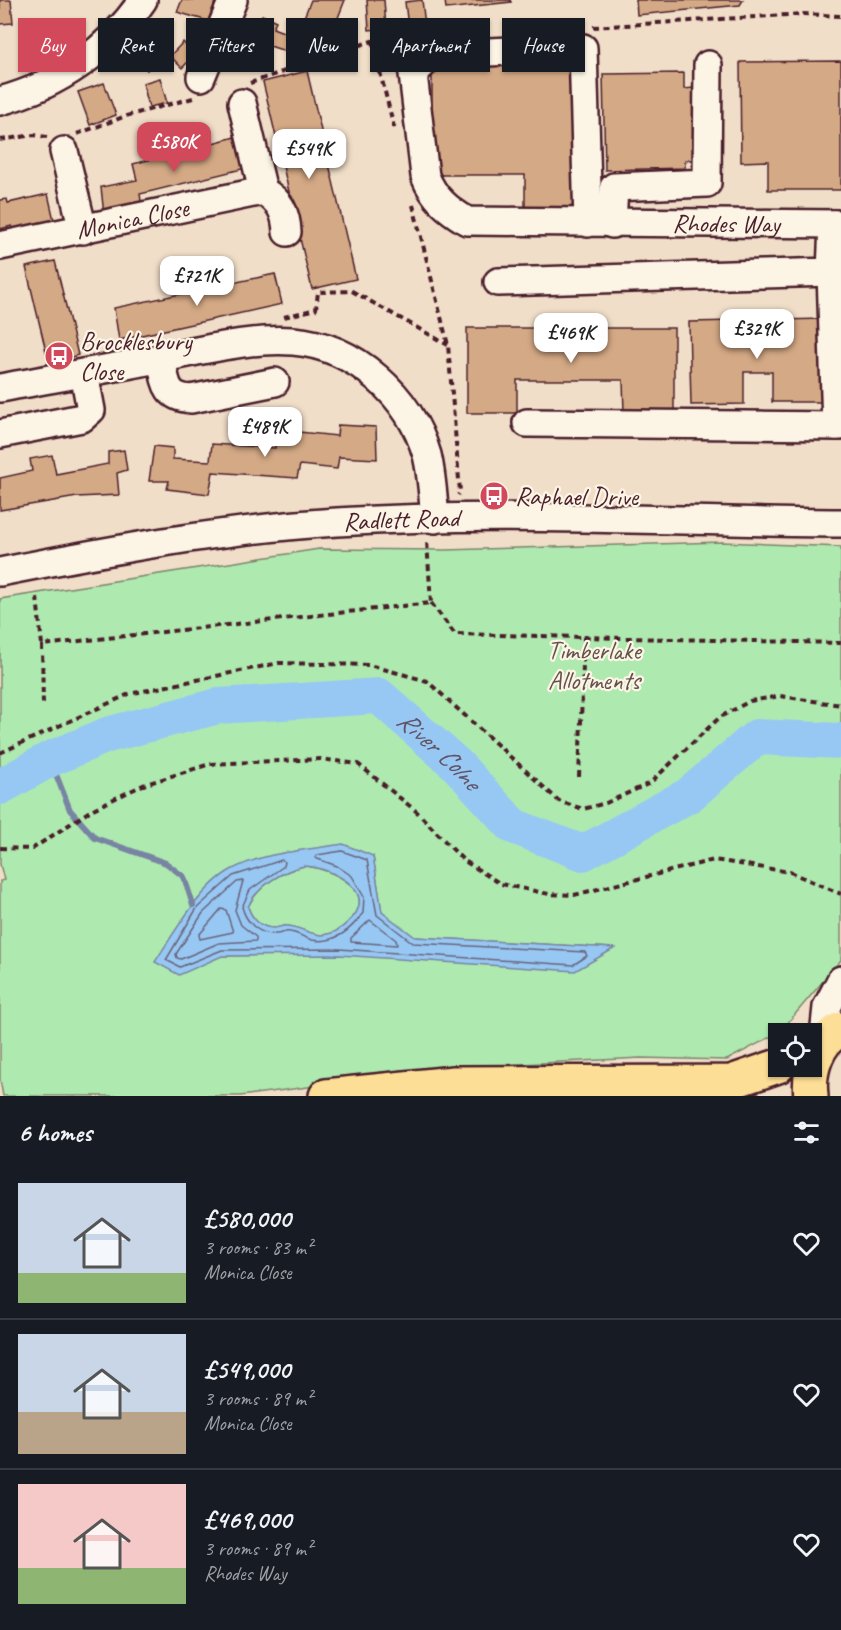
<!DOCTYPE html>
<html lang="en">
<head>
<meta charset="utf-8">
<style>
  :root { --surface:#171b24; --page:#242831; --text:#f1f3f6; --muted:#9ea1a6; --line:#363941; --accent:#d1495b }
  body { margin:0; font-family:Caveat,sans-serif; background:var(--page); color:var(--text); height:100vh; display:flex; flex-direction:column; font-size:22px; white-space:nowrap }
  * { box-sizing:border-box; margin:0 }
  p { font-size:20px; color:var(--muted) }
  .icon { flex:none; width:33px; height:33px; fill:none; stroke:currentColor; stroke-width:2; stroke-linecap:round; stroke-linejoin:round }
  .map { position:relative; height:1096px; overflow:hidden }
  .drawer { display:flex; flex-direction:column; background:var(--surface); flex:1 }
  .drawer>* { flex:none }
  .guide { position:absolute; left:18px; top:18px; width:806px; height:54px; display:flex; gap:12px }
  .buttons { position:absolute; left:768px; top:1023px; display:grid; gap:12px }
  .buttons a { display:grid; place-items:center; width:54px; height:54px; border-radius:0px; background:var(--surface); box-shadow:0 2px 4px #0004; font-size:30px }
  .price { position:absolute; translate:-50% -51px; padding:0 14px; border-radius:12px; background:#fff; color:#222; font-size:20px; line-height:39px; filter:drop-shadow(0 2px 3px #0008) }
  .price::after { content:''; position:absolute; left:50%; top:36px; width:18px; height:14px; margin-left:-9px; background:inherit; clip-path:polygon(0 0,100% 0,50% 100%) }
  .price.current { background:var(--accent); color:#fff }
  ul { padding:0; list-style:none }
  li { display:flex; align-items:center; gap:18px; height:150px; padding:0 18px }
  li+li { border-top:2px solid var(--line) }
  li span { display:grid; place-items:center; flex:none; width:168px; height:120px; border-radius:0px; color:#555 }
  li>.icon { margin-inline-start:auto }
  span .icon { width:72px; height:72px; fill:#fffc; stroke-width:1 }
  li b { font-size:26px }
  h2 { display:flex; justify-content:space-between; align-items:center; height:72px; padding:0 18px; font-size:26px }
  .pill { padding:0 21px; border-radius:0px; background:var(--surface); box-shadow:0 2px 4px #0004; font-size:21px; line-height:54px }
  .pill.current { background:var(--accent); color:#fff }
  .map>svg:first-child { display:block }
</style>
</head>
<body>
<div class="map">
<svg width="841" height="1096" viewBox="0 0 841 1096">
  <rect width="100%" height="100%" fill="#f0dec8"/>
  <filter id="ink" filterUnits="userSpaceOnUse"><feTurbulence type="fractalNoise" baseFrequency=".0167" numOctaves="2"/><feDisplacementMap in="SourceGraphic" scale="12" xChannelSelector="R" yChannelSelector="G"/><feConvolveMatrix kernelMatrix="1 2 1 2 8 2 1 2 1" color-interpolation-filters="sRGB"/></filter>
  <g filter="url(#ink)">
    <g fill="#aeeaaf" stroke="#7c846d" stroke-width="1.5" fill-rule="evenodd">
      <path d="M722 542 841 547V960L780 1032 727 1060 641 1058 461 1067 240 1096H3L0 1080V881L4 880 0 864V599L319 549 445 550ZM373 856 382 913 414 937 614 948 222 956 269 857Z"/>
      <path d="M304 866C332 868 383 893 347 923 341 929 332 934 323 935 310 935 300 927 288 926 283 925 279 928 274 928 260 928 252 919 248 907 258 886 282 871 304 866Z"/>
    </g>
    <path fill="#97c8f3" stroke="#7884a3" stroke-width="1.5" fill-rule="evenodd" d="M343 844 373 856 382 912 415 937 615 948 575 971 339 955 222 956 179 975 155 962C173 934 201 886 231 870 263 852 307 850 343 844ZM304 866C332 867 383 893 347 923 341 929 332 934 323 935 310 935 300 927 288 926 283 925 279 928 274 928 261 928 252 919 248 907 257 886 282 871 304 866Z"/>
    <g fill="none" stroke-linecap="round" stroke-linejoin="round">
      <g stroke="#69637b" stroke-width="1.5">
        <path d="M342 851 367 860 377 915 413 943 585 952 587 956 573 965 339 949 222 950 180 967 166 960 197 908 233 876 282 860 285 862 284 866 250 890 242 907C246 922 258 935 276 934 281 934 284 931 290 932 298 933 304 938 312 940 334 944 351 930 363 913L364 897 352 876 337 866 315 858 317 855Z"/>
        <polygon points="243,881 235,910 241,925 256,937 256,941 219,943 181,959 177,958 176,954 203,913 237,882"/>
        <polygon points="221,909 226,910 233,932 200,939 199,935"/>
        <polygon points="370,920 396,940 397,945 351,942 351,938"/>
      </g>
      <polyline stroke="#7884a3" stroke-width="6" points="50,759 70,810 95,838 166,863 184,877 193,905"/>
      <path stroke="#97c8f3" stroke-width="36" id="s1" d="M0 787 50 759 107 735 218 706 379 696 456 764 513 826 583 853 689 795 757 737 841 741"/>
    </g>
    <g fill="#d4a985" stroke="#4a1f2b" stroke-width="1.5">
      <polygon points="0,0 11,0 13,23 0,24"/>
      <polygon points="182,0 216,0 208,21 177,12"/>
      <polygon points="311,0 345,0 328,43 312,37 304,57 251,40 256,23 258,24 262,15 276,21 273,28 296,37"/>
      <polygon points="367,0 384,0 386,28 369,30"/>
      <polygon points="422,0 425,25 408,27 405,2"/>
      <polygon points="445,0 510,0 511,2 446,9"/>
      <polygon points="636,0 743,0 740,5 637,15"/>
      <polygon points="149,38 164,49 147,70 135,56"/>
      <polygon points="183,42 195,55 182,68 170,56"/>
      <polygon points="432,59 578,59 579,208 525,209 525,175 432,175"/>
      <polygon points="841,61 841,190 768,190 768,161 741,162 740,62"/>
      <polygon points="307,71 356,279 312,289 263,82"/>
      <polygon points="684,73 684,89 693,88 694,160 685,160 685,168 605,170 603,74"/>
      <polygon points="160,78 167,103 149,107 143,83"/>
      <polygon points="104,83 116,115 90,125 78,92"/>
      <polygon points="239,136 246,168 140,194 142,207 104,215 101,187 137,180 133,164"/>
      <polygon points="48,194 54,220 13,229 12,226 0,229 0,200 7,199 8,203"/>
      <polygon points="55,261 78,355 49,364 26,267"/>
      <polygon points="275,274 282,304 119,340 114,308"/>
      <polygon points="824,319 826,402 772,402 772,372 744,372 744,404 691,405 689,322"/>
      <polygon points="467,328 674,328 674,413 624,413 623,380 517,380 517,413 467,413"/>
      <polygon points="338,425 376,427 377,459 339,457 337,469 300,465 297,478 213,472 209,494 167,489 169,481 149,481 154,446 173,448 173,459 210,461 212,444 275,448 276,434 299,432 337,436"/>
      <polygon points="124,450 127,470 117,473 119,495 77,497 0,510 0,478 32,471 30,459 52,455 56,474 108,464 108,452"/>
    </g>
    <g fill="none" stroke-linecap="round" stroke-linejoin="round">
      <g stroke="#4a1f2b" stroke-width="32">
        <g id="minor">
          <polyline points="201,77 233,0"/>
          <path d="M0 101C59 85 109 50 143 0"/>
          <polyline points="242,103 263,191"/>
          <polyline points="64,151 83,230"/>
          <path id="s2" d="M588 223 583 48 440 54 428 59 413 74 425 176C434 198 447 209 467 221L841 224"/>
          <polyline points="612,224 614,187 707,183 708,65"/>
          <path id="s3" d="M0 246 263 191C280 201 286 212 287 232"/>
          <polyline points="831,272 836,426"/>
          <polyline points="498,282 831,272 833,224"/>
          <path d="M161 358C166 381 164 397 191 399L275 382"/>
          <path d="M0 388C54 378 108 369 162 358 205 350 248 338 293 341 355 346 410 396 427 455 432 475 433 498 435 519"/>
          <polyline points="527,423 841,426"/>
          <polyline points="0,434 82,418 91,410 84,373"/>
          <path id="s4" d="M0 572C110 550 225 529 337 522 504 511 673 522 841 523"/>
          <polyline points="823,1045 827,1007 841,980"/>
        </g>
      </g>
      <g stroke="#4a1f2b" stroke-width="38">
        <g id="major">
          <polyline points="326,1096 454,1083 731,1082 778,1066"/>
          <path d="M811 1096C808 1071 817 1041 841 1029"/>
        </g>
      </g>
      <g stroke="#4a1f2b" stroke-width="4" stroke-dasharray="6 4.5" stroke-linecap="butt">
        <polyline points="593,27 803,14 841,16"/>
        <polyline points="372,41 395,131"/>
        <polyline points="250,83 372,41 418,37"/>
        <polyline points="77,134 126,116 193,98"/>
        <polyline points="0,140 34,135 47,137"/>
        <polyline points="413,205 448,345 460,492 458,495"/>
        <polyline points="284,317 316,309 318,292 352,291 448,345"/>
        <polyline points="37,597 42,645 431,603 427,541"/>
        <polyline points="431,603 455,634 841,643"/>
        <polyline points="42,645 43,706"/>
        <polyline points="0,753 129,694 279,663 369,665 427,681 559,801 583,809 606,803 650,783 720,717 750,701 780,696 841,705"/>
        <polyline points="579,777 584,637"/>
        <polyline points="0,848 32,849 93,809 143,785 210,764 321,759 358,764 416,811 463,860 501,884 549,894 574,895 714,860 790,872 841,894"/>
      </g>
      <use href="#minor" stroke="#fcf5e5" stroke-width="27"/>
      <use href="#major" stroke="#fdde96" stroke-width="33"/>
    </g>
  </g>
  <defs>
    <g id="bus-disc" transform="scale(1.5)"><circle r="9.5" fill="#d1495b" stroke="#fcf5e5"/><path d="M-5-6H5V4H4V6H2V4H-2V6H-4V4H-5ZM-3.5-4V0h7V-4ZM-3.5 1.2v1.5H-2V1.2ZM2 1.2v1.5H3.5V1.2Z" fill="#fff"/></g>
  </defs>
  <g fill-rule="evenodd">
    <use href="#bus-disc" x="59" y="356"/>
    <use href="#bus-disc" x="494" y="496"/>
  </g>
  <g text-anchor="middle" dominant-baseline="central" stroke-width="4.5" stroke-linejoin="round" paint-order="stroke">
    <g font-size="26" fill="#4a1f2b" stroke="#fcf5e5">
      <text stroke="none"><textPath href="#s3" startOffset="135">Monica Close</textPath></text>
      <text stroke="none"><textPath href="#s2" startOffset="777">Rhodes Way</textPath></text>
      <text stroke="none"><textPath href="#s4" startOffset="405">Radlett Road</textPath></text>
    </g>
    <g font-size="26" fill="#4a1f2b" stroke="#fcf5e5" text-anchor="start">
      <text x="80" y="341">Brocklesbury<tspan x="80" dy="30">Close</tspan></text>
      <text x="515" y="496">Raphael Drive</text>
    </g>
    <g font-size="26" fill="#63524c" stroke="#fcf5e5">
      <text x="594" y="650">Timberlake<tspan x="594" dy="30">Allotments</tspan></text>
    </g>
    <g font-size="27" font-style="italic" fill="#615267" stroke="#fcf5e5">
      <text stroke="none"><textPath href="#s1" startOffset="476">River Colne</textPath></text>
    </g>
  </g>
</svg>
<div class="buttons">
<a><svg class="icon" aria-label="locate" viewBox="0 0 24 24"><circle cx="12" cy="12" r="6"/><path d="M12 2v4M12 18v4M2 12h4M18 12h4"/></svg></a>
</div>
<b class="price current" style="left:174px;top:173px">£580K</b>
<b class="price" style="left:309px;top:180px">£549K</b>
<b class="price" style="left:197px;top:307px">£721K</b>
<b class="price" style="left:757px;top:360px">£329K</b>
<b class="price" style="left:571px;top:364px">£469K</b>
<b class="price" style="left:265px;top:458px">£489K</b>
<div class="guide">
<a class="pill current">Buy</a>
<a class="pill">Rent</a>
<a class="pill">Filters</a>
<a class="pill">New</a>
<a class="pill">Apartment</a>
<a class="pill">House</a>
</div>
</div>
<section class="drawer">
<h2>6 homes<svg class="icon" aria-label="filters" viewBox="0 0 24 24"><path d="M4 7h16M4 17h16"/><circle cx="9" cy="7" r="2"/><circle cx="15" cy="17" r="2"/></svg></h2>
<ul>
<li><span style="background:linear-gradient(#c9d6e8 75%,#8fb573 0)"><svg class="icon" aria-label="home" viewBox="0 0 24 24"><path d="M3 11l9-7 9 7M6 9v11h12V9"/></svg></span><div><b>£580,000</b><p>3 rooms · 83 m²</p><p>Monica Close</p></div><svg class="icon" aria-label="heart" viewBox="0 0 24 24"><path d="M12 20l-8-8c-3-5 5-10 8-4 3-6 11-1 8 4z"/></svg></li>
<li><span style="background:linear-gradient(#c9d6e8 65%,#b9a48a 0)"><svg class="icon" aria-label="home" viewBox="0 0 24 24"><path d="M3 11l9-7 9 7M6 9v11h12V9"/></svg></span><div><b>£549,000</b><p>3 rooms · 89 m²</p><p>Monica Close</p></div><svg class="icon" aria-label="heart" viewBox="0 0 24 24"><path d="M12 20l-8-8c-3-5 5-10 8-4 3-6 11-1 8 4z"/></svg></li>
<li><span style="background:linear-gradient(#f6c9c9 70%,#8fb573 0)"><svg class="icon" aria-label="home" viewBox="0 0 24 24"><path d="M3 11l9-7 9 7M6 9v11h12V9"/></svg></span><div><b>£469,000</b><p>3 rooms · 89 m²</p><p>Rhodes Way</p></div><svg class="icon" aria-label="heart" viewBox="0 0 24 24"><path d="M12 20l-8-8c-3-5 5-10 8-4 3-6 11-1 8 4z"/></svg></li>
</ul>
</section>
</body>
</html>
